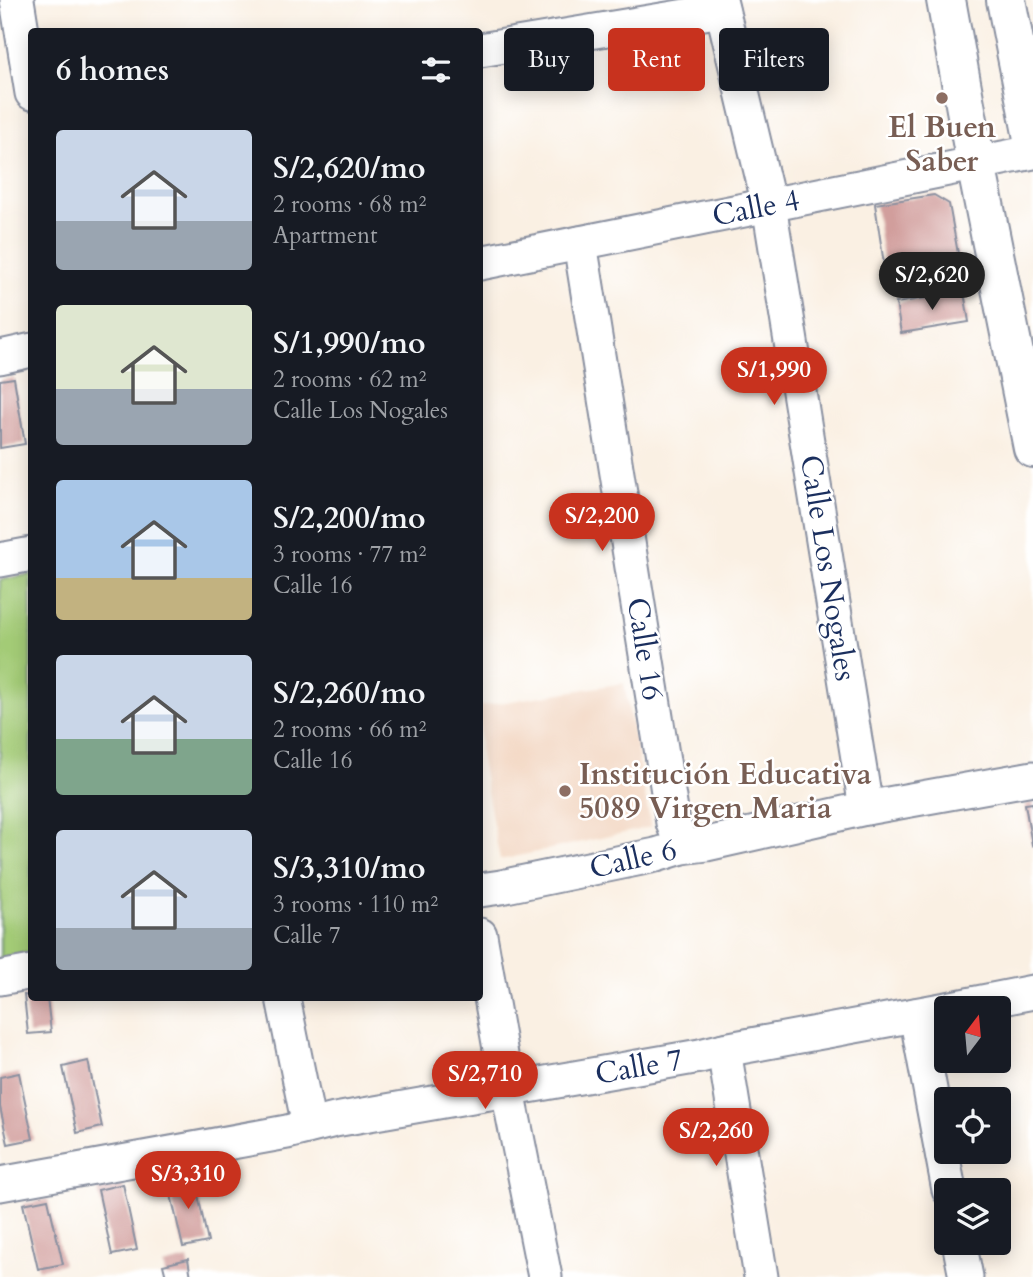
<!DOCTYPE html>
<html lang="en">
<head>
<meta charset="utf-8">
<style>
  :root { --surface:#171b24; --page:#242831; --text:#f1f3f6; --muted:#9ea1a6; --accent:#c8321e }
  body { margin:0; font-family:Cardo,serif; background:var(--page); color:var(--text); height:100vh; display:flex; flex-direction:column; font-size:26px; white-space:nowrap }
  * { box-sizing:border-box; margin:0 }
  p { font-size:23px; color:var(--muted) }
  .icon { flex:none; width:38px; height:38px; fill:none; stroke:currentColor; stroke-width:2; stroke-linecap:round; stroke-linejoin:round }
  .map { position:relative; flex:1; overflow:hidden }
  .panel { position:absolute; left:28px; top:28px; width:455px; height:973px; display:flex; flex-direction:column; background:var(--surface); border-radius:7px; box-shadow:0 4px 18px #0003 }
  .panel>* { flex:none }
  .top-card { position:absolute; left:504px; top:28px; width:424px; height:63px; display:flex; gap:14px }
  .needle { width:46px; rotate:16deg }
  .tools { position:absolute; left:934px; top:996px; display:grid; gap:14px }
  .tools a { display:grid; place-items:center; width:77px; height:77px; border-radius:7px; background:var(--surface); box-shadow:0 4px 18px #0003; font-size:35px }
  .price { position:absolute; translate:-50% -60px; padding:0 16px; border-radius:24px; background:var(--accent); color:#fff; font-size:23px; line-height:46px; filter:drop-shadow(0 2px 4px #0008) }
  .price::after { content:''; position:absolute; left:50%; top:42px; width:21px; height:16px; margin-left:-10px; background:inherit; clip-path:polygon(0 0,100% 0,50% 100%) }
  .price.selected { background:#222; color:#fff }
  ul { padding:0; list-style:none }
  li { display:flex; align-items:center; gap:21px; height:175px; padding:0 28px }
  li span { display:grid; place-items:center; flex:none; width:196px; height:140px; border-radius:7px; color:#555 }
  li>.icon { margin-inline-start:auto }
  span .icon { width:84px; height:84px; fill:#fffc; stroke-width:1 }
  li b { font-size:30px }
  h2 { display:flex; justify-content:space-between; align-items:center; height:84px; padding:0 28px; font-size:30px }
  .tag { padding:0 24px; border-radius:7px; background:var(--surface); box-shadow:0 4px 18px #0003; font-size:24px; line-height:63px }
  .tag.selected { background:var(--accent); color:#fff }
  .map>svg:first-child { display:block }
</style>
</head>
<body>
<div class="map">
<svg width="1033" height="1277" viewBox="0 0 1033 1277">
  <rect width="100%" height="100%" fill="#fff"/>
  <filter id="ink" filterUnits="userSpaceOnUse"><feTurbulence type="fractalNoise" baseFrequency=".0143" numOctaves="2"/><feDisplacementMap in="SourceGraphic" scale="14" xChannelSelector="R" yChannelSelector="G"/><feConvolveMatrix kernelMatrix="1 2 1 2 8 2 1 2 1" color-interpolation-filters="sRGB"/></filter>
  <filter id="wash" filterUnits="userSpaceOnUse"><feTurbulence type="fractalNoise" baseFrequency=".00686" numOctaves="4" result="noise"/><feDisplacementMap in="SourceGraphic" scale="28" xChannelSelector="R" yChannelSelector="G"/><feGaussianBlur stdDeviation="1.57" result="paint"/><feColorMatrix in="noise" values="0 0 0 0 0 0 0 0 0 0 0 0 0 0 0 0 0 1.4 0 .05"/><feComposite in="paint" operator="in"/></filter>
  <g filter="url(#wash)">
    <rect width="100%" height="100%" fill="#faf0e3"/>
    <polygon fill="#f2d4be" points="624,683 651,827 500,860 480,755 480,706"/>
    <polygon fill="#a3cb76" stroke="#5f7d6a" stroke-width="2" points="31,574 31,952 0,958 0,580"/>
    <g id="blocks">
      <g fill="#d19e9c">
        <polygon points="934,195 949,204 959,259 885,271 875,204"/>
        <polygon points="964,292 969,322 901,333 896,303"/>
        <polygon points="14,378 25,444 0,448 0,380"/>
        <polygon points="1033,803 1033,844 1032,845 1025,804"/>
        <polygon points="24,995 47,998 51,1032 28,1034"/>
        <polygon points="88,1061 102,1127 77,1133 63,1067"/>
        <polygon points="19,1073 33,1139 8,1144 0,1107 0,1077"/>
        <polygon points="194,1176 208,1242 183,1247 168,1182"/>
        <polygon points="123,1184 137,1250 112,1255 98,1190"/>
        <polygon points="48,1199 63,1264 38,1269 23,1204"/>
        <polygon points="188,1259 191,1277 166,1277 163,1265"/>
      </g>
    </g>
  </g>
  <g filter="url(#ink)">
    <use href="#blocks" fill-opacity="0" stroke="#8a90a0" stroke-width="2"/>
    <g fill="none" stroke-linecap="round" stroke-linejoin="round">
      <g stroke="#8a90a0" stroke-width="37">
        <g id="minor">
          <polyline points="17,0 32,93"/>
          <polyline points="720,0 769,205 866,808"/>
          <polyline points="480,50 722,10"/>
          <polyline points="580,243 673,823 682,847"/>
          <polyline points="480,263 1033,152"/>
          <polyline points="0,357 32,350"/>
          <polyline points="0,560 32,554"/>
          <polyline points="480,890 501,887 656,855 682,847 707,844 866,808 1033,778"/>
          <polyline points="480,935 503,1066 545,1277"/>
          <polyline points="0,978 32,972"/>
          <polyline points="283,998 309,1126"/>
          <polyline points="952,1008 1033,992"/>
          <polyline points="916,1015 949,1190"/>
          <polyline points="724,1050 761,1277"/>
          <polyline points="0,1184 287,1132 335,1120 700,1056 724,1050 947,1009"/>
          <polyline points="959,1242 966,1277"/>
        </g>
      </g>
      <g stroke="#8a90a0" stroke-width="42">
        <g id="major">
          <polyline points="946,0 976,164 1033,448"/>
          <polyline points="1006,0 1033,138"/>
        </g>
      </g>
      <use href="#minor" stroke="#fff" stroke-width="33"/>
      <use href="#major" stroke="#fff" stroke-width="38"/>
    </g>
  </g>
  <g fill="#8d6e63" stroke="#fff" stroke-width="2.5">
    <circle cx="942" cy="98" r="7"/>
    <circle cx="565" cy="791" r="7"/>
  </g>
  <g text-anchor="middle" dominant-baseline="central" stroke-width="5" stroke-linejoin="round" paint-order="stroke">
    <g font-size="30" font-weight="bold" fill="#785e54" stroke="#fff">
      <text x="942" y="127">El Buen<tspan x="942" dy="34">Saber</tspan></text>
      <text x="579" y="774" text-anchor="start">Institución Educativa<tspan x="579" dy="34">5089 Virgen Maria</tspan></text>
    </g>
    <g font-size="30" fill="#1b2f5e" stroke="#fff">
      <text transform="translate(756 208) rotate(-11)">Calle 4</text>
      <text transform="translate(828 568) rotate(81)">Calle Los Nogales</text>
      <text transform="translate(645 649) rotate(81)">Calle 16</text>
      <text transform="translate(633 859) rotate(-13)">Calle 6</text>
      <text transform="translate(639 1067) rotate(-10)">Calle 7</text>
    </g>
  </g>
</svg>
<div class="tools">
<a><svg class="needle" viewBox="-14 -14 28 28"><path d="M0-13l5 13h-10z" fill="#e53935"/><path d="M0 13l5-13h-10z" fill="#9ea1a6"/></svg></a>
<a><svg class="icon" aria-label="locate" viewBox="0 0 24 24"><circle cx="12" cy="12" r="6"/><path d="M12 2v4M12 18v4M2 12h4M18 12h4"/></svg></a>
<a><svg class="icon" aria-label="layers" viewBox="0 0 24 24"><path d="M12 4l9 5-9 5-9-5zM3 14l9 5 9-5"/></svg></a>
</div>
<b class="price selected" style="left:932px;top:312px">S/2,620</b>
<b class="price" style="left:774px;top:407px">S/1,990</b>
<b class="price" style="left:602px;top:553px">S/2,200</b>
<b class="price" style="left:485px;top:1111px">S/2,710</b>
<b class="price" style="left:716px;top:1168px">S/2,260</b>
<b class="price" style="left:188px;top:1211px">S/3,310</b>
<div class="top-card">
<a class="tag">Buy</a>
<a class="tag selected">Rent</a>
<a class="tag">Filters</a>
</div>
<section class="panel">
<h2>6 homes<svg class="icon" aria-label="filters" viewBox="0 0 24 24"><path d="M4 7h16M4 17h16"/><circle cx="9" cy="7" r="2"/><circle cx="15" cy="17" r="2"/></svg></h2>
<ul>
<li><span style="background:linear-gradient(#c9d6e8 65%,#9aa5b1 0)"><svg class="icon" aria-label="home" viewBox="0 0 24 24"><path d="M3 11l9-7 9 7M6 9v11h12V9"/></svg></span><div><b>S/2,620/mo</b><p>2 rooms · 68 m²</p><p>Apartment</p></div></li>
<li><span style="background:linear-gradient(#dfe7d0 60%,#9aa5b1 0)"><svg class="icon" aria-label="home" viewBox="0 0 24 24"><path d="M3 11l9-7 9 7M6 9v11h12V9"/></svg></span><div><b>S/1,990/mo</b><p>2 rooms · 62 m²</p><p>Calle Los Nogales</p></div></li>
<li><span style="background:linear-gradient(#a9c7e8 70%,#c2b280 0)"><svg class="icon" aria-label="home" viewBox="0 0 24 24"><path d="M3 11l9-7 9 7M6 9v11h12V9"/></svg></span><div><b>S/2,200/mo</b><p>3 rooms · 77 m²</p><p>Calle 16</p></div></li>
<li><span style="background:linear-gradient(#c9d6e8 60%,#7fa58c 0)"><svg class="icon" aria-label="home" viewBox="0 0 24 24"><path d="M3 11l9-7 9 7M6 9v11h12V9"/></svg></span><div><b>S/2,260/mo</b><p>2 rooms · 66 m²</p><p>Calle 16</p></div></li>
<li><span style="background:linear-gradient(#c9d6e8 70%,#9aa5b1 0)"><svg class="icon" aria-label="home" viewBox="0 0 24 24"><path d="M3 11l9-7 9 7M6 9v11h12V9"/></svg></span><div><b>S/3,310/mo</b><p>3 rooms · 110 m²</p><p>Calle 7</p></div></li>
</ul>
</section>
</div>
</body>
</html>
